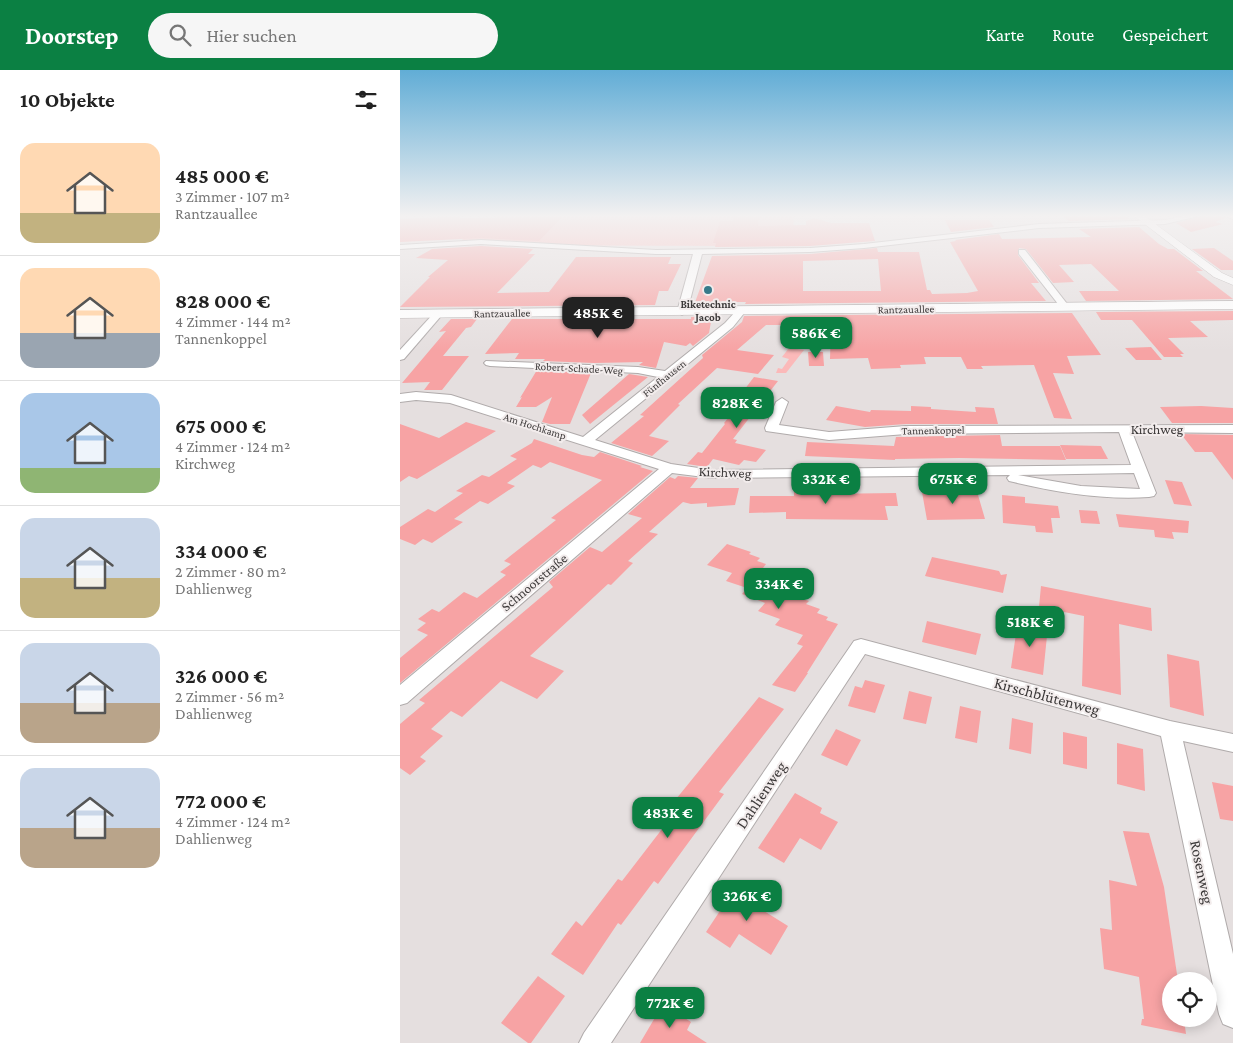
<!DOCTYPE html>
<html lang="de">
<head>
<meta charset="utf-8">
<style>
  :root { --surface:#fff; --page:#f6f6f6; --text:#222; --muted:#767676; --line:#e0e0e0; --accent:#0b8043 }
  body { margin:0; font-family:"Crimson Pro",serif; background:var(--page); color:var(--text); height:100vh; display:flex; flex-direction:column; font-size:19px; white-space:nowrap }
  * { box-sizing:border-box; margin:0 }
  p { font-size:16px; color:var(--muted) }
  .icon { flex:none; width:28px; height:28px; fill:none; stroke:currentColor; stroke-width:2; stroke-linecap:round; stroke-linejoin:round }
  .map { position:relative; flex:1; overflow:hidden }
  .sheet { display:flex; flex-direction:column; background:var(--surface); width:400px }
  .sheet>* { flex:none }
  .controls { position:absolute; left:762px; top:902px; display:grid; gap:10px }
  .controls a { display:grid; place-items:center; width:55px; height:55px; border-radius:50%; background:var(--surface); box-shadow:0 2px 12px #0003; font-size:25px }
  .price { position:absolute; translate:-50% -42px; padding:0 11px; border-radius:10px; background:var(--accent); color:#fff; font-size:16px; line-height:32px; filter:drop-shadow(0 1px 2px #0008) }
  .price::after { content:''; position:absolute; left:50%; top:30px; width:15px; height:11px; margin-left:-8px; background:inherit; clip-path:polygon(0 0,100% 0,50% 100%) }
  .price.on { background:#222; color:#fff }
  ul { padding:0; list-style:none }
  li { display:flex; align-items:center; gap:15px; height:125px; padding:0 20px }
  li+li { border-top:1px solid var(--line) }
  li span { display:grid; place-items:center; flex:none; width:140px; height:100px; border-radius:15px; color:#555 }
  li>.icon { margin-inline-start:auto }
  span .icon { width:60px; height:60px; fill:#fffc; stroke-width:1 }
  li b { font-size:21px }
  h2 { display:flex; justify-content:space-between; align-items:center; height:60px; padding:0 20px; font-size:21px }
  header { display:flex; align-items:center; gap:30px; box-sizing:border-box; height:70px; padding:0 25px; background:var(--accent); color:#fff }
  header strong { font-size:24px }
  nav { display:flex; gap:28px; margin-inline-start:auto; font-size:18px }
  .search { width:350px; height:45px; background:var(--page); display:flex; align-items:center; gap:12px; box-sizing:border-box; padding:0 18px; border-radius:28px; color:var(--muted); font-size:19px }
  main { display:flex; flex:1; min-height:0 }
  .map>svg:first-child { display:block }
</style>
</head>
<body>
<header>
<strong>Doorstep</strong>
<div class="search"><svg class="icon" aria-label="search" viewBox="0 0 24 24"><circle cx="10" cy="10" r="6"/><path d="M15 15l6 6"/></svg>Hier suchen</div>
<nav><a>Karte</a><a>Route</a><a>Gespeichert</a></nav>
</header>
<main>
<section class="sheet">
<h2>10 Objekte<svg class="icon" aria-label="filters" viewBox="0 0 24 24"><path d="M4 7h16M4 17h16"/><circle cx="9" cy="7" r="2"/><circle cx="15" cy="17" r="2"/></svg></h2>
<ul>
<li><span style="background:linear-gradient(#ffd9b3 70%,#c2b280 0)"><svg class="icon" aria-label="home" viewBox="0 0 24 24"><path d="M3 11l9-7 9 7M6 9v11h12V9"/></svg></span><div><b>485 000 €</b><p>3 Zimmer · 107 m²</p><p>Rantzauallee</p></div></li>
<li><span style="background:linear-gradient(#ffd9b3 65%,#9aa5b1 0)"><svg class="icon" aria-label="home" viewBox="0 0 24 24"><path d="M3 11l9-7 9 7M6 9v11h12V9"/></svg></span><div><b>828 000 €</b><p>4 Zimmer · 144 m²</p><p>Tannenkoppel</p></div></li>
<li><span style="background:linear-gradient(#a9c7e8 75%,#8fb573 0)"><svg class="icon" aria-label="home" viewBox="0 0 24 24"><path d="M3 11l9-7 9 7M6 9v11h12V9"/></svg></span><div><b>675 000 €</b><p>4 Zimmer · 124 m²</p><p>Kirchweg</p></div></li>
<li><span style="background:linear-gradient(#c9d6e8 60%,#c2b280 0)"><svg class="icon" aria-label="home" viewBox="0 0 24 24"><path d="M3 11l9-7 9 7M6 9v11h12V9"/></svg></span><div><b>334 000 €</b><p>2 Zimmer · 80 m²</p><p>Dahlienweg</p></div></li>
<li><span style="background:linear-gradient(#c9d6e8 60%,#b9a48a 0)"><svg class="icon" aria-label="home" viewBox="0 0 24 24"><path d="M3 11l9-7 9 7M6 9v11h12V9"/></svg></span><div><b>326 000 €</b><p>2 Zimmer · 56 m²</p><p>Dahlienweg</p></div></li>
<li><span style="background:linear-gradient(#c9d6e8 60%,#b9a48a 0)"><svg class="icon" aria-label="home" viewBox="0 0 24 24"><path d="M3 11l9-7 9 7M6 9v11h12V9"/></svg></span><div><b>772 000 €</b><p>4 Zimmer · 124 m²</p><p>Dahlienweg</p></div></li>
</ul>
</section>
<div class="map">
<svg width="833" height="973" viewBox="0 0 833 973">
  <rect width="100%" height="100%" fill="#e5dfdf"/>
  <g fill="#fbb9b9">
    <polygon points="98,145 394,145 392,176 56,175 71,162 81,160"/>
    <polygon points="389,278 404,280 386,303 376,303 378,298 382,299 389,289 382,287"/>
  </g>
  <g fill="#f7a3a4" fill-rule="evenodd">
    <polygon points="334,145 359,145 358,156 406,155 406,151 414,148 431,153 469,153 475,171 410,176 315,177 316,173 313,173 320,151 333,151"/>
    <polygon points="725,145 730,149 669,151 662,146"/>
    <polygon points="805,145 821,145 826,148 815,152 823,154 791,162 776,153"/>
    <polygon points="60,146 59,148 162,147 139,171 81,168 0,172 0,149"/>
    <polygon points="545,150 589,150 594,157 551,162"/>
    <path d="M739 157 759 174 768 179H774L803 201H796L833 229 686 231 679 221H719L691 194 659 195 674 212 653 213 626 179 619 178 618 185 639 213H631L646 231 345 234 346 232H317L314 235H294L312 186 410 184 477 178 478 182H519L527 220H530L532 224 567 223 578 221 550 172 556 171 555 170 599 164 602 169 691 167 679 159ZM478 189 481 221H403V191Z"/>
    <polygon points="81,176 133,179 128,184 135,184 97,223 149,222 176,187 271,187 268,194 281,194 268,221 259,221 255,235 0,237 30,207 28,207 48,190 16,188 32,179"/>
    <polygon points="814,178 833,191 833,200 821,200 792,179"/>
    <polygon points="833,241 833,250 790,251 808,267 768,268 784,284 780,284 783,287 764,287 732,250 701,250 696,242"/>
    <polygon points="672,243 701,285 667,286 674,304 653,303 672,349 654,348 634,295 581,296 583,299 567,299 561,287 524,287 526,294 500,295 501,298 471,299 468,288 430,289 431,255 403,255 404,273 383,273 388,255 366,255 337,280 374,285 358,304 317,298 278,334 280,335 249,366 269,371 252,386 211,373 244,346 240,345 303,288 302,285 342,252 344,246"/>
    <polygon points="312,246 309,263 293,276 290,273 286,276 264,272 256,298 239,295 243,292 194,293 143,291 145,289 115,289 119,283 85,284 112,249 291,249 291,247"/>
    <polygon points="51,249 77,249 71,257 66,258 43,286 69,286 42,320 24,320 30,312 2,313 46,261 39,262"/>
    <polygon points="751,277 762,290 736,290 725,278"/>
    <polygon points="408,282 423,282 424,296 409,296"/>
    <polygon points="137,300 191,303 170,354 150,354 142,352 152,327 136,337 116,337 122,327 120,328"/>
    <polygon points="229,304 248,307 190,354 182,345"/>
    <polygon points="354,307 378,311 333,369 337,370 335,373 366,380 356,392 344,390 339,395 313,389 307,397 287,394 298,382 302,383 325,354 324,353 344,329 338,328"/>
    <polygon points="436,336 470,342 471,340 511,341 511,336 531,337 531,339 576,342 575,337 594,338 598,354 506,354 465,357 426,350"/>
    <polygon points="801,336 833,338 833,353 772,353 760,337"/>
    <polygon points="66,352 96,361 17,409 9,406 0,412 0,354 39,368"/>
    <polygon points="781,364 833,365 833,410 812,382 795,382"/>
    <polygon points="600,365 602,376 660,376 666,390 559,388 495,389 495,390 405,386 407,372 494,376 496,367"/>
    <polygon points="134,369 182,385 194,387 200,382 242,396 240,397 253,401 0,613 0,588 28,565 17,560 26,553 18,549 32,539 39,542 64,522 77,528 106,505 100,502 111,494 104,491 156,450 151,448 202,410 150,392 141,398 133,395 107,413 115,416 88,434 80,431 54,449 63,452 32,473 23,469 15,475 0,469 0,457 28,439 35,442 63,423 56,421 82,405 89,407 117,389 110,386 132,373"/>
    <polygon points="660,375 701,376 708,389 666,389"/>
    <polygon points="278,406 298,408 290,418 339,418 335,435 307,437 307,433 291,434 283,432 249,462 258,464 228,491 233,493 211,515 208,514 130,586 164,601 137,629 101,611 62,647 51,641 31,659 43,666 20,687 26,691 10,705 0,698 0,654 25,633 19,630 153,517 149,512 190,477 202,482 242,448 228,444 270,407 275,409"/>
    <polygon points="765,410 782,412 792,436 774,434"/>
    <polygon points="559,418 576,418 585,449 527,450 522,422 560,423"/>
    <polygon points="394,419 422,419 422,424 496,423 498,436 485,436 488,450 386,449 386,442 349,443 350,426 394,426"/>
    <polygon points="602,425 625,427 625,433 658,436 660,448 651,448 653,463 636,462 635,456 603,453"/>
    <polygon points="679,440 697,441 700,454 681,453"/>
    <polygon points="716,444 789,451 788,463 772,462 774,469 755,467 754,460 719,457"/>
    <polygon points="327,474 351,482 349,484 360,488 357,491 366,494 363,498 374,502 372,504 383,508 380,512 392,516 390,519 399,523 396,527 409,531 406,534 420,539 417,543 428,547 426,550 438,554 407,603 408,603 395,622 372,615 403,576 397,574 403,565 375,555 380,549 358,541 365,533 342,524 347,518 326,511 332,503 307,495"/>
    <polygon points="532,487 599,501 601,505 607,504 603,523 525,506"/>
    <polygon points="641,516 751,538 752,561 719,554 721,625 682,616 684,546 639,537"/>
    <polygon points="618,550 648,556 643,605 611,598"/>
    <polygon points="527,551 581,564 576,585 522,572"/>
    <polygon points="767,584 799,591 804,646 770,637"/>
    <polygon points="465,610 485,615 475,643 448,636 455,616 462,618"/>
    <polygon points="509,621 532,627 526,654 503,649"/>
    <polygon points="359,627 384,639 319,722 324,724 258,814 254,811 221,855 218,853 183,905 151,884 176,851 182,856 218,809 222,811 279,737 272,734"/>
    <polygon points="560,636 581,641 577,673 555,668"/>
    <polygon points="612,648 633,653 631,684 609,679"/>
    <polygon points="436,659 461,670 447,696 421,685"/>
    <polygon points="663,662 687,667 687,699 663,694"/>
    <polygon points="717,673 743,679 745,721 717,714"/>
    <polygon points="812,712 833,716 833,751 820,749"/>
    <polygon points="395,723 422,738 420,743 438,752 421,780 400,768 384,793 358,778"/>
    <polygon points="723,761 749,763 764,817 778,911 771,911 771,949 784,949 786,964 741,955 742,949 744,949 739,907 704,899 700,858 712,860 709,810 737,816"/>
    <polygon points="337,815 363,832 359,838 388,856 371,885 339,864 330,878 306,862"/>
    <polygon points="138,906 165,926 131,973 128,973 101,953"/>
    <polygon points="263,934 291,952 287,960 307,973 240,973"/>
  </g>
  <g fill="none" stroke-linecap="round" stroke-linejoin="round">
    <g stroke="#b0abab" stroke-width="2">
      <g id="minor">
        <polygon points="788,145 803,145 765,154 639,158 464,178 410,182 302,184 287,242 282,245 277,242 293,184 256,184 81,174 0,179 0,175 81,170 256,180 410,178 464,174 639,154 765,150"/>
        <polygon points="823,145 833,145 833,149"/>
        <polygon points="619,180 625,180 668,235 668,239 662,239 619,184"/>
        <path d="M340 239 345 242 333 257 195 370 271 394 312 400 731 395 719 362 506 364 429 370 366 361 365 358 376 332 382 328 388 332 379 355 429 362 506 356 833 355V363L732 362 756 423 754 426 749 427C701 430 655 422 609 411L607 408 610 405 312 408 272 403 7 633 0 635V615L259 399 50 333 16 330 0 332V324L16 322 51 325 183 367 258 307 238 303 90 296 86 295 84 293 86 291 238 297 265 301 325 253 337 240ZM734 403 740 419 681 416 618 405Z"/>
        <polygon points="38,241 41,242 41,246 4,289 0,290 0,280 35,242"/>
        <polygon points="461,569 770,651 833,664 833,682 783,671 833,884 833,958 823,954 819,944 761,666 465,584 211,973 179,973 184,963 454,571"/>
      </g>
    </g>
    <g stroke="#b0abab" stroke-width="1">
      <polygon id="tertiary" points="733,145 743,145 822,203 833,208 833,215 814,207"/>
    </g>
    <g stroke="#b0abab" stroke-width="1">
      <polygon id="secondary" points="833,231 833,239 0,248 0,240"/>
    </g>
    <use href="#minor" fill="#fff" fill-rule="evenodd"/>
    <use href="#tertiary" fill="#fff" fill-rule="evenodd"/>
    <use href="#secondary" fill="#fff" fill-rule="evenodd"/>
  </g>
  <linearGradient id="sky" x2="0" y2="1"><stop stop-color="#61add6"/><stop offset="0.52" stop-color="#f3f1f1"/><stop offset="1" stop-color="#f3f1f1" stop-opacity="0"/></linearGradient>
  <rect width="833" height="281" fill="url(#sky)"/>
  <circle fill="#377a8a" stroke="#f2ecec" stroke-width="2" cx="308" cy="220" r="5"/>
  <g text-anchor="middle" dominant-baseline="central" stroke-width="4" stroke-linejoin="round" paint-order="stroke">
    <g font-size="11" font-weight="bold" fill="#3c3939" stroke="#f2ecec">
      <text x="308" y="234">Biketechnic<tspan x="308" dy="13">Jacob</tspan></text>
    </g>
    <g font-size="11" fill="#3c3939" stroke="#f2ecec">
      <text transform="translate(506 239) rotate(-1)">Rantzauallee</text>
      <text transform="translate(102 243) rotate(-1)">Rantzauallee</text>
      <text transform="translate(179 298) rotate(3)">Robert-Schade-Weg</text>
      <text transform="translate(264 308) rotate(-39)">Fünfhausen</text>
      <text transform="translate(135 356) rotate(18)">Am Hochkamp</text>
      <text transform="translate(533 360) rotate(-1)">Tannenkoppel</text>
    </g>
    <g font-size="14" fill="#3c3939" stroke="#f2ecec">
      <text x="757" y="359">Kirchweg</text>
      <text transform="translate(325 402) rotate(2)">Kirchweg</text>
      <text transform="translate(134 512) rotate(-40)">Schnoorstraße</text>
    </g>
    <g font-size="16" fill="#3c3939" stroke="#f2ecec">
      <text transform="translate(647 626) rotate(15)">Kirschblütenweg</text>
      <text transform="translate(361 725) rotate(-56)">Dahlienweg</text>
      <text transform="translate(802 802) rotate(78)">Rosenweg</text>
    </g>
  </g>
</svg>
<div class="controls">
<a><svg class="icon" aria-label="locate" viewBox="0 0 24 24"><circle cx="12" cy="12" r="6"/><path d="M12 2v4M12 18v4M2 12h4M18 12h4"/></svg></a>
</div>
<b class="price on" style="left:198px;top:269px">485K €</b>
<b class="price" style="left:416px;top:289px">586K €</b>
<b class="price" style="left:337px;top:359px">828K €</b>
<b class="price" style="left:426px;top:435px">332K €</b>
<b class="price" style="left:553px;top:435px">675K €</b>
<b class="price" style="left:379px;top:540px">334K €</b>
<b class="price" style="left:630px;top:578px">518K €</b>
<b class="price" style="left:268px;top:769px">483K €</b>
<b class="price" style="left:347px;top:852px">326K €</b>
<b class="price" style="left:270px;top:959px">772K €</b>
</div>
</main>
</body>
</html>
